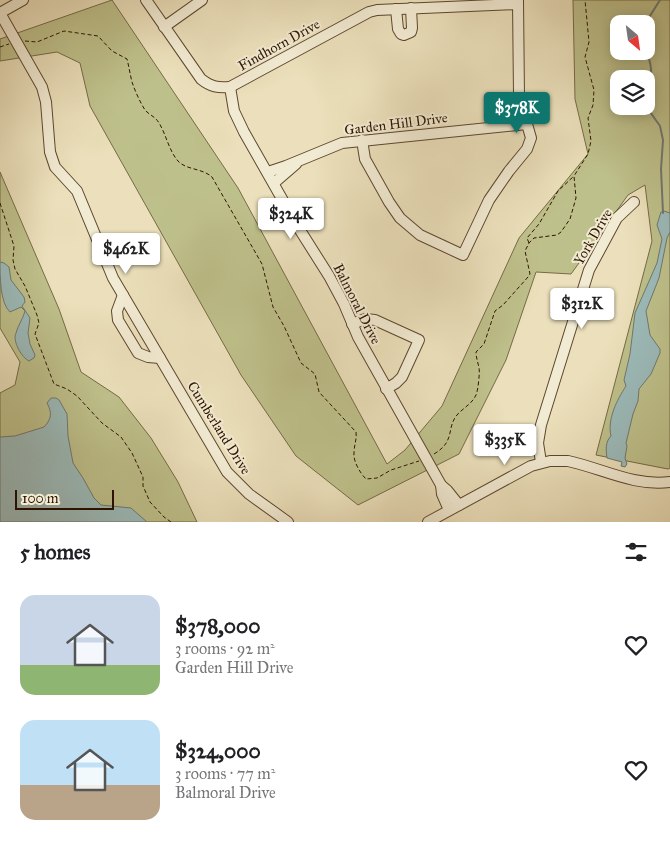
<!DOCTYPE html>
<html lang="en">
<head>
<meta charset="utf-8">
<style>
  :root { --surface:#fff; --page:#f2f2f2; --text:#202124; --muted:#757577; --accent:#0f766e }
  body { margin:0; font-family:"IM FELL Great Primer",serif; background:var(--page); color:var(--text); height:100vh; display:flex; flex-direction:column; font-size:19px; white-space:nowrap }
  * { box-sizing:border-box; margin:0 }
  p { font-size:16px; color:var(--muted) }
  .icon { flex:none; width:28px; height:28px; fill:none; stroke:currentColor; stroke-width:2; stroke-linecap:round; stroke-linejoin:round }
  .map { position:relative; height:522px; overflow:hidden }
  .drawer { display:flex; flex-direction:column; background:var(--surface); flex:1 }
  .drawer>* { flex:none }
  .needle { width:32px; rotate:151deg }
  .buttons { position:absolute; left:610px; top:15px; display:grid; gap:10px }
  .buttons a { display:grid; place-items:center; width:45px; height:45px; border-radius:10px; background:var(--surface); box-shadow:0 2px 12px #0003; font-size:25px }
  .scale { position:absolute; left:15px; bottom:12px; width:99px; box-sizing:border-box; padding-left:5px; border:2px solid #2e1400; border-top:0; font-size:14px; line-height:18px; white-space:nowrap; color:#2e1400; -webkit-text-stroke:4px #f2ebd3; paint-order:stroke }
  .price { position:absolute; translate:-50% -42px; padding:0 11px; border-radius:5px; background:#fff; color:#222; font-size:16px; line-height:32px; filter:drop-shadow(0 1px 2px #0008) }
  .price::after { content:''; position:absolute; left:50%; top:30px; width:15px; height:11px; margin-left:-8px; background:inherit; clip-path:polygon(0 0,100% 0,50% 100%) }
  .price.active { background:var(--accent); color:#fff }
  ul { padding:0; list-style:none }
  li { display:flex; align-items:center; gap:15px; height:125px; padding:0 20px }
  li span { display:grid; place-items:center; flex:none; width:140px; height:100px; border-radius:15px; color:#555 }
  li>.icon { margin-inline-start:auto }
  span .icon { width:60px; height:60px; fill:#fffc; stroke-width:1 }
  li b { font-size:21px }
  h2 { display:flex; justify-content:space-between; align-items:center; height:60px; padding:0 20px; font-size:21px }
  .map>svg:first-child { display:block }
</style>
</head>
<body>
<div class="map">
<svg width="670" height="522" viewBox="0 0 670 522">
  <rect width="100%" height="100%" fill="#ebe0bb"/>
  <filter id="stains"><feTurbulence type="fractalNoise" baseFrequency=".004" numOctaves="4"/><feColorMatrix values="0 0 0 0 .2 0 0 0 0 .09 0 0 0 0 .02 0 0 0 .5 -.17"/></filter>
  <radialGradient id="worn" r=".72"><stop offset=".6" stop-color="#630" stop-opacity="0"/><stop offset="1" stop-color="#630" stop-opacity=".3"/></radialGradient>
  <g fill="#bec08b" stroke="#766a46" fill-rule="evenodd">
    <path d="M112 0 238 188 387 464 405 450 442 406 519 238 588 154 575 99 573 0H670V468L668 469 596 455 652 241 645 185 628 195 571 274 536 272 506 360 459 454 358 505 296 456 241 375 90 106 80 63 57 52 0 61V39ZM619 24H646V51H619ZM619 79H646V106H619Z"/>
    <polygon points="0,172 59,309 81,372 119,397 151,438 178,482 197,522 0,522 0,393 15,385 20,362 0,328"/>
  </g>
  <g fill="#9cbbba" stroke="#707870">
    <path d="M664 211 670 213V232L667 238 659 278 646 311 650 335 660 349V353L651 374 639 389 638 401 633 414 626 443 627 446 625 458 627 464 625 467 621 466 622 462 607 458C606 450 605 442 611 436 607 419 617 400 626 386L624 380 630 354 635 313 657 263 662 239 657 225 661 212Z"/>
    <path d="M0 262 4 263 9 267 11 280 24 297 25 302 22 306 30 318 28 333 30 344 35 355 34 358 29 361C22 358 12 341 16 333 18 325 23 319 25 311L21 307 10 312C0 303 0 276 0 262Z"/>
    <path d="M51 398H56L59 400 67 414 68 436 73 463 83 478 94 498 101 505 131 508 147 522H0V437L15 436 44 427C52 419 52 412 47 403Z"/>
  </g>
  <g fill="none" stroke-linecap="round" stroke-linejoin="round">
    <g stroke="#707870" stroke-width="2">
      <polyline points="646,41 649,26 648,19 660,0"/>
      <path d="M645 51C657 69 648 90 648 109L660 126 663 140 661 169 663 213"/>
    </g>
    <g stroke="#5d472f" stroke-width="12">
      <g id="minor">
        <polyline points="23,0 0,13 42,87 46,102 50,152 55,167 77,191 113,278 227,472 249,494 288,522"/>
        <path d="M146 0 201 79C211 87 218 88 230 87L234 111 244 132 298 227 329 276 344 304 358 337 441 485 442 494 449 510"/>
        <polyline points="396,9 398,29 401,34 404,35 411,32 412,28 411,8"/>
        <polyline points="164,27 202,0"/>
        <polyline points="230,87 369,12 377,10 518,4"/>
        <polyline points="362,140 365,159 389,202 400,218 420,235 463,255 489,200 509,171 527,149 531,138 519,96 518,0"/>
        <polyline points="268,172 286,166 342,143 527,124"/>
        <polyline points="274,183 296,164"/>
        <polyline points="123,295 117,311 118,320 138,353 148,357 160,358"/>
        <polyline points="352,324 365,319 375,320 419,340 402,377 396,383 386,389"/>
        <polyline points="541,462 538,443 541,425 589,270 617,218 634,202"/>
        <polyline points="441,485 447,490 459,505"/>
        <path d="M428 522 531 466 550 461H568C601 468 635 487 670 482"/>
      </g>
    </g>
    <g stroke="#2e1400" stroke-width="1" stroke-dasharray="4 2.5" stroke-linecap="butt">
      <path d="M25 41 37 42 64 31 98 36 112 51 127 59C129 67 130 74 132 82 135 91 140 102 145 110 149 115 155 116 159 123 166 134 169 151 178 161 186 170 202 168 212 177L262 264 273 307 284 326 301 363 315 374 319 392 356 432C357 440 354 445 354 453 353 461 360 473 366 479L377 478 391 470 419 461"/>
      <polyline points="0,47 9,44"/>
      <polyline points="0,203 14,246 13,260 15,269 25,286 37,315 39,323 35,334 54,384 67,389 77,396 102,423 121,437 132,453 143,477 143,486 150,502 164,517 171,522"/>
      <polyline points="529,243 527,238 539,224 558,191 574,176"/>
      <path d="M434 454C456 441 446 428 457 415 463 408 472 404 476 395 478 391 480 372 479 368 478 362 476 358 476 352L484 344 495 311 503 305 528 277 530 274 525 251 529 243 534 238 557 235 561 232 570 219 576 198 574 176 588 154 591 141 588 118 593 105 594 90 585 57 589 42 585 0"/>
    </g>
    <use href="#minor" stroke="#f2ebd3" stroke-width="10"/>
  </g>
  <g text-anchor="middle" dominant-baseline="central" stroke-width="4" stroke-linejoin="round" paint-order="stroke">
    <g font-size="14" fill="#2e1400" stroke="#f2ebd3">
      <text transform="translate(279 45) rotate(-29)">Findhorn Drive</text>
      <text transform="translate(396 124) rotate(-7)">Garden Hill Drive</text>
      <text transform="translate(593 237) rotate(-60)">York Drive</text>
      <text transform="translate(357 304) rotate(63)">Balmoral Drive</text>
      <text transform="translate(219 428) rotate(58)">Cumberland Drive</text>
    </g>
  </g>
  <rect width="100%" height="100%" filter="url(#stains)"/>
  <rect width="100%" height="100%" fill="url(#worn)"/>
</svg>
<div class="buttons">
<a><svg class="needle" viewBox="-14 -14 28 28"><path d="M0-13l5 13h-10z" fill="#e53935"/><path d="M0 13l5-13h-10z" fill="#757577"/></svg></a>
<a><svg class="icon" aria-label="layers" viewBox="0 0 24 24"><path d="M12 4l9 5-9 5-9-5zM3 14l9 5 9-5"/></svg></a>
</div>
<div class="scale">100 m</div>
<b class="price active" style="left:517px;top:134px">$378K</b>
<b class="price" style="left:291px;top:240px">$324K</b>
<b class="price" style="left:126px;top:275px">$462K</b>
<b class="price" style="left:582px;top:330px">$312K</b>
<b class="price" style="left:505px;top:466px">$335K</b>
</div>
<section class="drawer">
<h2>5 homes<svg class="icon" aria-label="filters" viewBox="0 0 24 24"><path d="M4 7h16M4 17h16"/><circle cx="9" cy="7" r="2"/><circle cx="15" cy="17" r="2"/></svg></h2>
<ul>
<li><span style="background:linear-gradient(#c9d6e8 70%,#8fb573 0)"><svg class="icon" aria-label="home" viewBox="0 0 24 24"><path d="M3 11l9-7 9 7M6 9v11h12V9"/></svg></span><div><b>$378,000</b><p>3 rooms · 92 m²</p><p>Garden Hill Drive</p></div><svg class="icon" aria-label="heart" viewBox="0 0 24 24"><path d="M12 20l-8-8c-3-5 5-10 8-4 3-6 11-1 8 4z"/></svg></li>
<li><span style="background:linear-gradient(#bfe0f5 65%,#b9a48a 0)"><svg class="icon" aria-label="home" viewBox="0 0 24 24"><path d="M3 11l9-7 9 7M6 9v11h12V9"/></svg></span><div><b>$324,000</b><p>3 rooms · 77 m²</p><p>Balmoral Drive</p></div><svg class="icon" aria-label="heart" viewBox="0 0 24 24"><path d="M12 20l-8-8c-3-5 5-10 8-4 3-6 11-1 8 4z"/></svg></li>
</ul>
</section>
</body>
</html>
